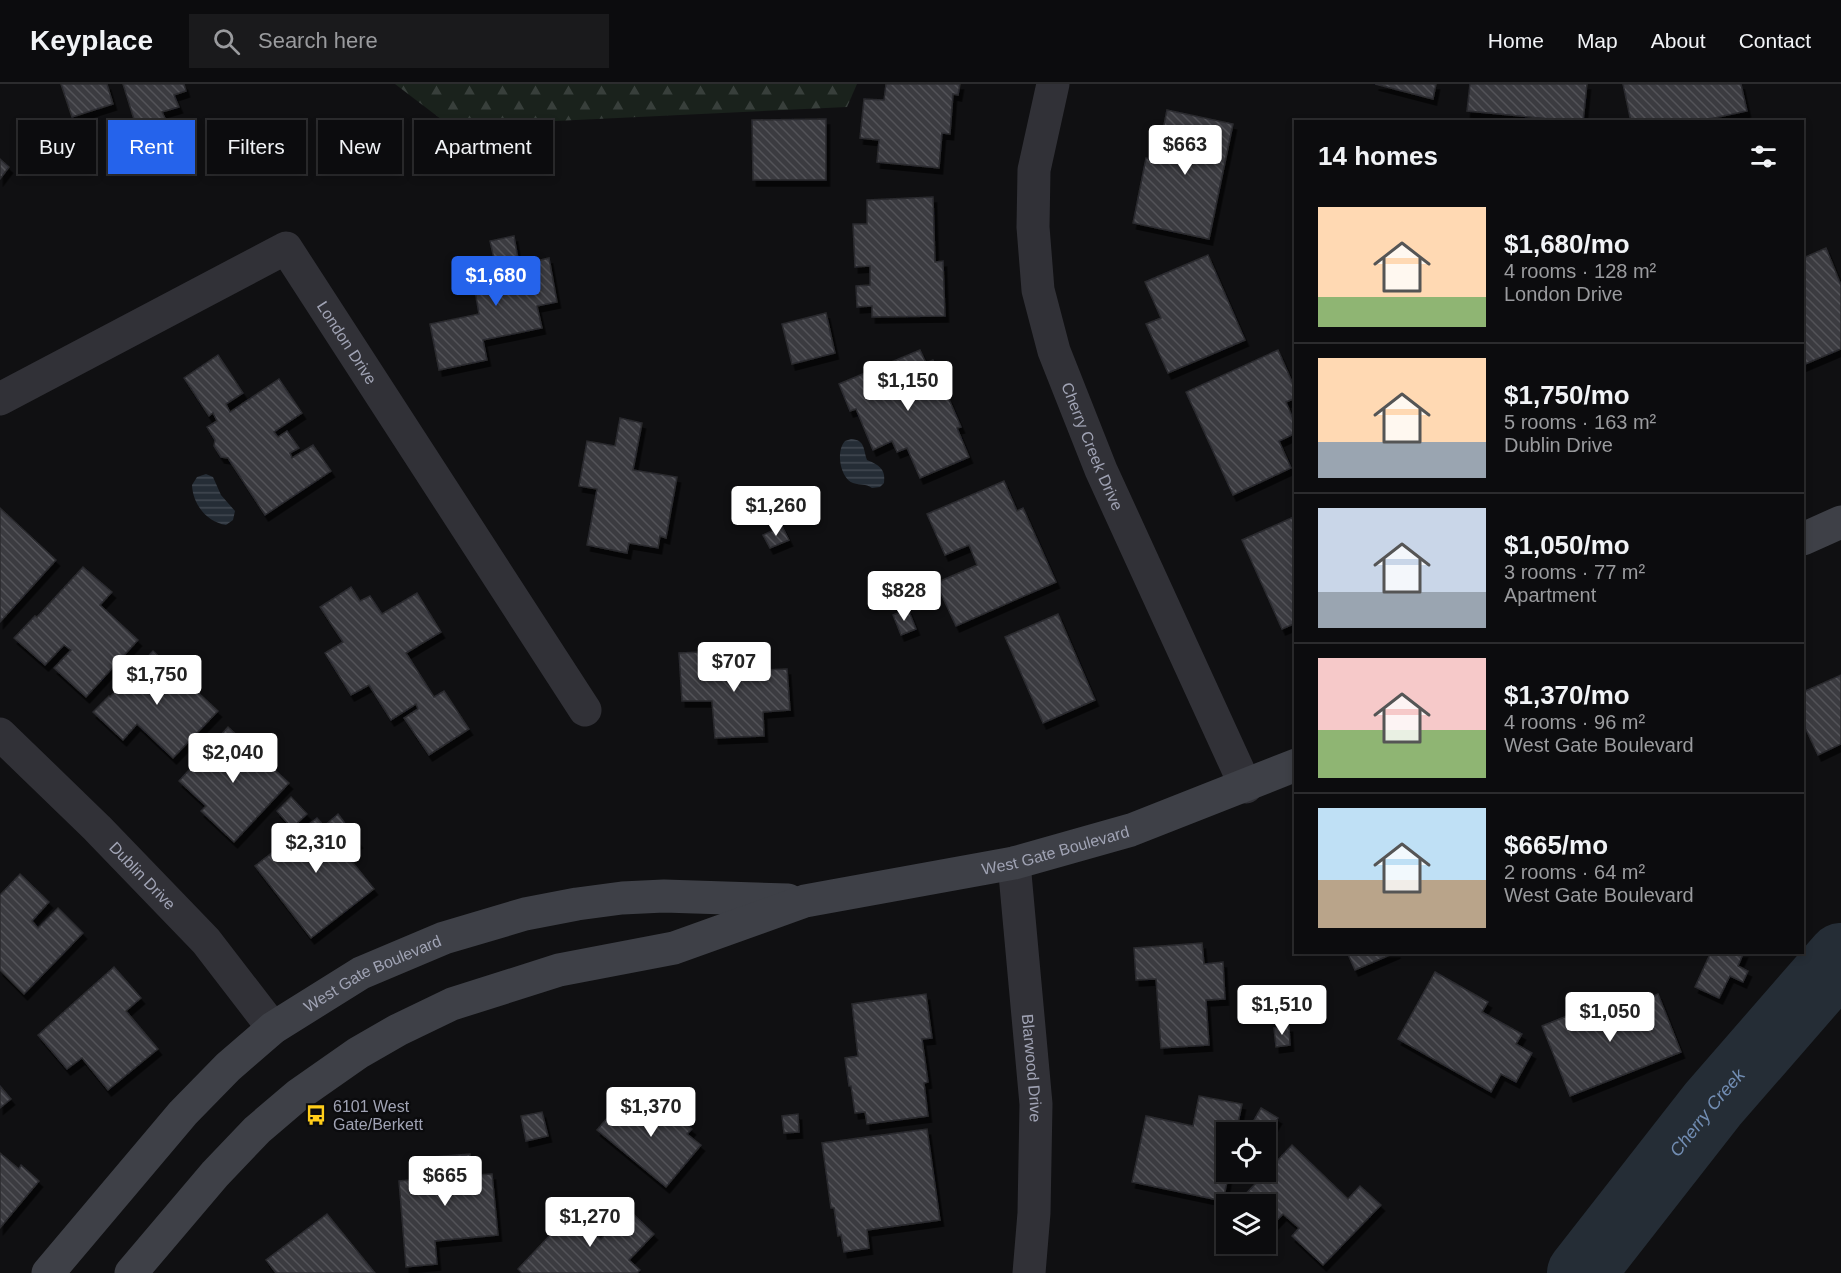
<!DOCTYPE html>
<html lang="en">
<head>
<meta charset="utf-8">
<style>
  :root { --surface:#0c0c0e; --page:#1a1a1c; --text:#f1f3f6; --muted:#9a9b9e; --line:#2c2c2e; --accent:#2563eb }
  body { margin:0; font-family:Helvetica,sans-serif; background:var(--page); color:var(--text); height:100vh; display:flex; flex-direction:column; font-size:22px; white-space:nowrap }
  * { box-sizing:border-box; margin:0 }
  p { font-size:20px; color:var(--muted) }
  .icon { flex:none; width:33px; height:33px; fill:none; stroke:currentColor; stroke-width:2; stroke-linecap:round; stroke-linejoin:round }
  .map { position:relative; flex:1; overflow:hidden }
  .panel { position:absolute; left:1294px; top:36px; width:510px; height:834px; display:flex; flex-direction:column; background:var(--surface); border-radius:0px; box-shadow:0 3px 9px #0003,0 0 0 2px var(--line) }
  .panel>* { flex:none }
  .guide { position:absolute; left:18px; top:36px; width:570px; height:54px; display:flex; gap:12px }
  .buttons { position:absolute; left:1216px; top:1038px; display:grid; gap:12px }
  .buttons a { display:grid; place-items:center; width:60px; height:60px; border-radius:0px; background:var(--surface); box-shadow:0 3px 9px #0003,0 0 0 2px var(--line); font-size:30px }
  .price { position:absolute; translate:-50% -51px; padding:0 14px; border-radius:6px; background:#fff; color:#222; font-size:20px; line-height:39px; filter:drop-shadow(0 2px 3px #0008) }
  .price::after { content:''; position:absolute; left:50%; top:36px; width:18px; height:14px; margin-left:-9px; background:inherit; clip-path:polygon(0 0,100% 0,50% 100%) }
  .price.on { background:var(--accent); color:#fff }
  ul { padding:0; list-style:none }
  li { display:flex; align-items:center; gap:18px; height:150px; padding:0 24px }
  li+li { border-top:2px solid var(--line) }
  li span { display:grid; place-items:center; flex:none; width:168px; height:120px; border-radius:0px; color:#555 }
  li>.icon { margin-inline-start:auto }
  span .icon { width:72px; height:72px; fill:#fffc; stroke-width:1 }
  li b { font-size:26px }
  h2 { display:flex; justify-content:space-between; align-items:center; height:72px; padding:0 24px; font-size:26px }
  .tag { padding:0 21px; border-radius:0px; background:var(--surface); box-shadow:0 3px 9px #0003,0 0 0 2px var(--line); font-size:21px; line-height:54px }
  .tag.on { background:var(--accent); color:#fff }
  header { display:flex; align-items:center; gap:36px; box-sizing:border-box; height:84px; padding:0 30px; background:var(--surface); border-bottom:2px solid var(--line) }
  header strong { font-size:28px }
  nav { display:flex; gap:33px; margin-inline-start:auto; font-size:21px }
  .search { width:420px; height:54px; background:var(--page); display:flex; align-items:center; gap:15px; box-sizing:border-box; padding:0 21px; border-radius:0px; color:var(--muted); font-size:22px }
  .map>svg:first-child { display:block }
</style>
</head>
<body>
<header>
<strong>Keyplace</strong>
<div class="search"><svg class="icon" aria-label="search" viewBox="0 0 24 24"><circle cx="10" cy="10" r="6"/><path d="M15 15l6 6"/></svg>Search here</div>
<nav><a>Home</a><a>Map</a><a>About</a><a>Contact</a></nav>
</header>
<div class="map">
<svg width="1841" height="1189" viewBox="0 0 1841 1189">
  <defs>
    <pattern id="forest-firs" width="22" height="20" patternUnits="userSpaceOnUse" patternTransform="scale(1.5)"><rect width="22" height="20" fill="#1a221c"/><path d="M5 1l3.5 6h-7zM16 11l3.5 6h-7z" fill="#383f3b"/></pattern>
    <pattern id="water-rules" width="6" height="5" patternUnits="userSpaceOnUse" patternTransform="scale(1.5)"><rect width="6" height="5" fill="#252d36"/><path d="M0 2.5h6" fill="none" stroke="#414851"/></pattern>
    <pattern id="building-back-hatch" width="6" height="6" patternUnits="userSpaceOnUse" patternTransform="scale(1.5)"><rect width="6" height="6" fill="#3a3a40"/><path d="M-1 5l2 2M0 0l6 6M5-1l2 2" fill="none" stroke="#535359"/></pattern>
    <filter id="shadow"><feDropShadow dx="3.5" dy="6" stdDeviation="0" flood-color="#0009"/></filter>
  </defs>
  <rect width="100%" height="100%" fill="#101012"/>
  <polygon fill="url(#forest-firs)" points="395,0 857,0 847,23 450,42"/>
  <g fill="url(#water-rules)">
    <path d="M851 355C865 356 863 364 867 376 879 381 886 385 884 399L880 403 872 404C865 399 861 402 853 399 841 395 835 368 845 357Z"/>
    <path d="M206 390 213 393 221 411 235 427 233 436 226 441C207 438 193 421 192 401L197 393Z"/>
  </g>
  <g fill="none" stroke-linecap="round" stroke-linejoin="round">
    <path stroke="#252d36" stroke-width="68" id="s1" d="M1581 1189 1713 1020 1841 873"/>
  </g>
  <g fill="url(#building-back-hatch)" stroke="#2a2a2e" stroke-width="1.5" filter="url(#shadow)">
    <polygon points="61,0 107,0 113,20 72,33"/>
    <polygon points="123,0 184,0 186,7 174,11 179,23 162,28 166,36 137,45"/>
    <polygon points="886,0 960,0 958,11 953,10 950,50 942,49 939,84 877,78 879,56 860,54 864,15 884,16"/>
    <polygon points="1375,0 1436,0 1433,15"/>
    <polygon points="1470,0 1587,0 1583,38 1467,27"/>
    <polygon points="1623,0 1741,0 1747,27 1695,38 1631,38"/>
    <polygon points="1167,26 1233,40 1209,155 1133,139 1146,74 1157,76"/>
    <polygon points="826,35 826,96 753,96 752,36"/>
    <polygon points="0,75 9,83 0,95"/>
    <polygon points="933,113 935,178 943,177 945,232 872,233 872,222 857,223 856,202 870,201 870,182 855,183 853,140 867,140 867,116"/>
    <polygon points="514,152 519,181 549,174 557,218 537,222 542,244 483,256 487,276 439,286 430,240 479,230 472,189 508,182 507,176 495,179 490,157"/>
    <polygon points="1826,164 1841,201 1841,265 1803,281 1803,174"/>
    <polygon points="1208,171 1245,256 1168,289 1146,240 1161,234 1145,198"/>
    <polygon points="826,229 835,269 792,280 782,240"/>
    <polygon points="920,266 926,279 933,276 945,305 941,306 945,315 948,313 961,343 957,344 969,373 920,394 907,364 897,368 892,357 873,366 856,325 850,327 839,300"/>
    <polygon points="1278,266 1296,307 1296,314 1286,318 1296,342 1296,349 1279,357 1291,384 1233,411 1186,308"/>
    <polygon points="218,271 243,309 226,320 230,328 279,295 302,329 274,348 278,353 287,347 299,364 290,369 292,374 313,361 331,387 265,431 228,374 221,373 214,362 215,356 207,343 217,337 213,329 209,332 184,294"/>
    <polygon points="620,334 642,339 633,386 677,393 666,454 660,452 658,464 629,459 627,469 587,461 597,405 579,402 587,357 615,362"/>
    <polygon points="1004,397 1017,427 1023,424 1056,498 956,542 936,499 977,481 969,461 945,471 927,430"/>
    <polygon points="0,424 56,476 0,538"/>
    <polygon points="1296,432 1296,539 1282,545 1242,456"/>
    <polygon points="782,442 789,456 770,464 763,451"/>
    <polygon points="83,483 112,508 100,521 138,556 86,613 54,584 71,566 64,561 45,581 14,554 35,532 37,533"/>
    <polygon points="351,503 360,517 370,512 382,530 417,509 441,548 406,569 434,613 444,607 469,645 429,671 404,634 418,625 416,620 391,636 369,601 351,611 325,569 343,558 320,523"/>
    <polygon points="908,525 916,545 901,551 893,531"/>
    <polygon points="1058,530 1095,616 1043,639 1005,553"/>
    <polygon points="153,567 218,627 173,674 137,640 123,656 93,628 109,612 110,613"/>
    <polygon points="702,568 702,575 710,575 710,578 719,578 719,582 761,579 761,586 787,585 790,626 763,628 764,652 715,654 712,617 682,617 679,569"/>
    <polygon points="1841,591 1841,660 1818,671 1803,639 1803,608"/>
    <polygon points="228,643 289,699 234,758 201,727 206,722 179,697"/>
    <polygon points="291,713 307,730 292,744 277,727"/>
    <polygon points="338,730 359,758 345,769 374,805 311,854 255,782 317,734 324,742"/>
    <polygon points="20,790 49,818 32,837 38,844 58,824 83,849 24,910 0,886 0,811"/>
    <polygon points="1202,859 1204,880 1223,878 1225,915 1206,916 1209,961 1161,964 1156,895 1136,896 1134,864"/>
    <polygon points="1347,868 1397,868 1355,886"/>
    <polygon points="1711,868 1744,868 1738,882 1748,887 1743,898 1730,892 1719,914 1695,903"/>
    <polygon points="114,883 141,914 126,927 158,965 108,1006 82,974 67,985 38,951"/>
    <polygon points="1435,888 1488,918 1482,928 1522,950 1516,960 1532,969 1516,998 1501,990 1491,1008 1398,955"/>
    <polygon points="926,910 932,954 922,955 928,998 924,999 928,1032 867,1040 865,1028 855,1029 851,1002 849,1002 845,974 858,972 852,920"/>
    <polygon points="1658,910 1681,968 1570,1012 1542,942 1582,926 1586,935 1625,920 1626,924"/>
    <polygon points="1289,942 1290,961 1276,963 1274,944"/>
    <polygon points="0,1002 11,1015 0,1024"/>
    <polygon points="628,1010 653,1030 662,1020 692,1045 687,1050 701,1061 666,1103 597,1046"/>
    <polygon points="1199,1012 1242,1020 1236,1048 1227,1048 1227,1088 1229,1088 1223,1117 1132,1098 1146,1032 1193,1042"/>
    <polygon points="1261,1024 1278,1034 1266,1055 1266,1048 1247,1048"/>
    <polygon points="542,1028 548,1052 526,1057 521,1032"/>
    <polygon points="798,1030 799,1048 784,1049 782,1032"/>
    <polygon points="927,1045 940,1136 867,1146 869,1164 844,1168 841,1151 838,1152 834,1124 831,1124 822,1059"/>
    <polygon points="1292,1061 1348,1115 1360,1102 1381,1121 1323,1181 1292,1152 1299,1144 1283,1130 1269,1145 1266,1142 1266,1120 1243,1120 1239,1117"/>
    <polygon points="0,1069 19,1085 21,1081 39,1097 0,1144"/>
    <polygon points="470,1070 473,1091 492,1090 498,1151 435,1157 437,1180 406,1183 399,1097 422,1095 420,1074"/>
    <polygon points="628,1125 654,1150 629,1176 640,1186 637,1189 522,1189 518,1185 572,1128 601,1155"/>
    <polygon points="327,1130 375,1189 276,1189 266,1176"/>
  </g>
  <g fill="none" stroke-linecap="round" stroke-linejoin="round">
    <g stroke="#313137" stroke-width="33">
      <path id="s2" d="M1053 0 1034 86 1033 143 1038 206 1054 267 1101 386 1246 703"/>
      <path id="s3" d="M0 315 286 164 585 626"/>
      <path id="s4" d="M0 650 97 744 206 857 273 944"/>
      <path id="s5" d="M1014 779 1036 1020 1034 1129 1029 1189"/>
    </g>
    <g stroke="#3e4047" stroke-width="33">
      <polyline points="1803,455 1841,438"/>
      <path id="s6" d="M48 1189 183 1029 228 983 273 944 361 889 444 854 525 830 577 820 622 814 664 812 788 816"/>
      <path id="s7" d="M131 1189 215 1090 257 1046 298 1011 358 969 398 946 452 920 559 886 674 864 805 817 1014 779 1131 746 1296 681"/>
    </g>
  </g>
  <defs>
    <g id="bus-bare" transform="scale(1.62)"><path d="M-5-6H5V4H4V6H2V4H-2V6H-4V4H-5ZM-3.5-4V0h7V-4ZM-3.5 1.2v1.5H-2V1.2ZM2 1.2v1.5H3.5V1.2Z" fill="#ffcd1a" stroke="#0b0b0d" stroke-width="2.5" paint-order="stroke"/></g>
  </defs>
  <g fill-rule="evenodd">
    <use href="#bus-bare" x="316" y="1031"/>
  </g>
  <g text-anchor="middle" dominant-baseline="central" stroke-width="4.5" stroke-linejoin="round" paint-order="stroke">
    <g font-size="16" fill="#a0a3b4" stroke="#0b0b0d">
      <text stroke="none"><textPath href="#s3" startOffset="436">London Drive</textPath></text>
      <text stroke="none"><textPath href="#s2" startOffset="374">Cherry Creek Drive</textPath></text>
      <text stroke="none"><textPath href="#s7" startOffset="1048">West Gate Boulevard</textPath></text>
      <text stroke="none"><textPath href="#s4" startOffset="201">Dublin Drive</textPath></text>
      <text stroke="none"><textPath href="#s6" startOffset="447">West Gate Boulevard</textPath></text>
      <text stroke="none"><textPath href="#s5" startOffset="206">Blarwood Drive</textPath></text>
    </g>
    <g font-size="16" fill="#a0a3b4" stroke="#0b0b0d" text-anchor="start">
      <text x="333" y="1022">6101 West<tspan x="333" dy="18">Gate/Berkett</tspan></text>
    </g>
    <g font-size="18" font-style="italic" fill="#728db3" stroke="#0b0b0d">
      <text stroke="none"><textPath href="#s1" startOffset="204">Cherry Creek</textPath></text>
    </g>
  </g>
</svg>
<div class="buttons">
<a><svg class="icon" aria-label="locate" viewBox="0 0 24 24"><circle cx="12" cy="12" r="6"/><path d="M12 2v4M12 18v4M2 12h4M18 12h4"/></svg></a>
<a><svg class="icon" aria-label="layers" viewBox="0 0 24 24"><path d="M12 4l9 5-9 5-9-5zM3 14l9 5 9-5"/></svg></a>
</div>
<b class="price" style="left:1185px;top:92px">$663</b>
<b class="price on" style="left:496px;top:223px">$1,680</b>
<b class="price" style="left:908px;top:328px">$1,150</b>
<b class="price" style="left:776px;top:453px">$1,260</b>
<b class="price" style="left:904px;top:538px">$828</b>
<b class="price" style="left:734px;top:609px">$707</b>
<b class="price" style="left:157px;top:622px">$1,750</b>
<b class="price" style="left:233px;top:700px">$2,040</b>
<b class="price" style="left:316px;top:790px">$2,310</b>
<b class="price" style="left:1282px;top:952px">$1,510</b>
<b class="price" style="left:1610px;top:959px">$1,050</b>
<b class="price" style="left:651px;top:1054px">$1,370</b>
<b class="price" style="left:445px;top:1123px">$665</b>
<b class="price" style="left:590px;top:1164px">$1,270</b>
<div class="guide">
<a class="tag">Buy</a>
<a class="tag on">Rent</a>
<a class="tag">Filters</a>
<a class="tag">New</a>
<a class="tag">Apartment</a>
</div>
<section class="panel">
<h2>14 homes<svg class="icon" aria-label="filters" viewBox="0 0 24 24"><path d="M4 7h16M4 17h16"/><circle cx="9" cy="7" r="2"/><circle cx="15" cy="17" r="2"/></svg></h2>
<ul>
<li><span style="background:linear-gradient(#ffd9b3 75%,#8fb573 0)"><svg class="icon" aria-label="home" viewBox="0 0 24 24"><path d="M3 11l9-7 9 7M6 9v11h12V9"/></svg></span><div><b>$1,680/mo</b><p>4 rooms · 128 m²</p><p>London Drive</p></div></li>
<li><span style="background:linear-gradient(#ffd9b3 70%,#9aa5b1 0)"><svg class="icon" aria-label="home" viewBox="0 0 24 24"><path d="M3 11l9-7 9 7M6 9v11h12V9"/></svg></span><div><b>$1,750/mo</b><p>5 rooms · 163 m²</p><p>Dublin Drive</p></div></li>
<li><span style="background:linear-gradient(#c9d6e8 70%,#9aa5b1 0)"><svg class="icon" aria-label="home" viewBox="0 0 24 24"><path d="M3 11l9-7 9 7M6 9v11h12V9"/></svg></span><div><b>$1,050/mo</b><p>3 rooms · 77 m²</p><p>Apartment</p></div></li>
<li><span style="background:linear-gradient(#f6c9c9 60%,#8fb573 0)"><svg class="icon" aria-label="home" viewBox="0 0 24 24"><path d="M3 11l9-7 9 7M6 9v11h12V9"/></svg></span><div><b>$1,370/mo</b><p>4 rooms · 96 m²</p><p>West Gate Boulevard</p></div></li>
<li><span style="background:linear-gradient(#bfe0f5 60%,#b9a48a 0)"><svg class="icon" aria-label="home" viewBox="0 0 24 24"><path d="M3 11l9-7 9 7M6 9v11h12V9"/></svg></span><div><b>$665/mo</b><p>2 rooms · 64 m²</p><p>West Gate Boulevard</p></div></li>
</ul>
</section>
</div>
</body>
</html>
